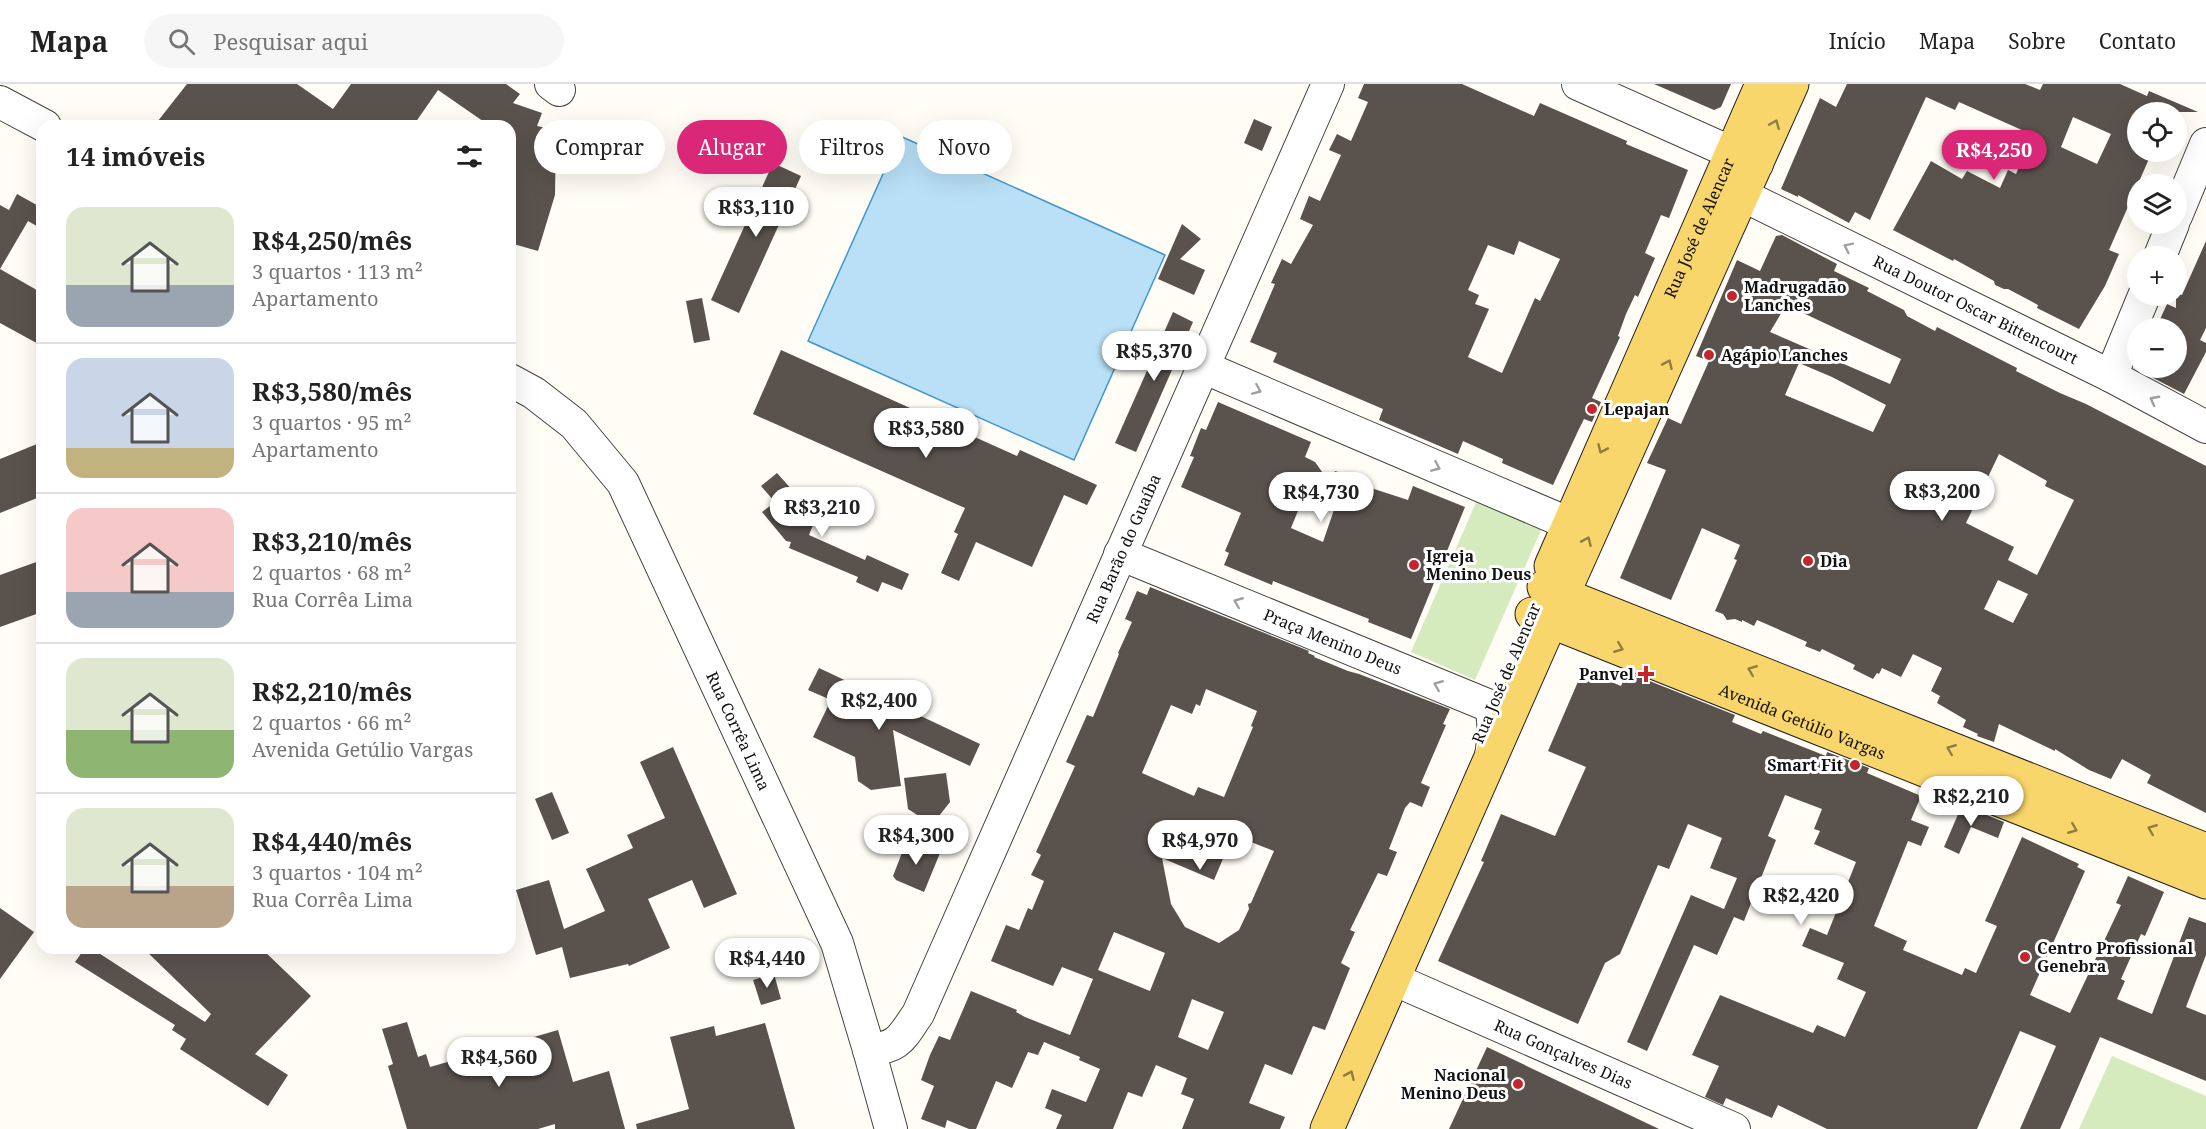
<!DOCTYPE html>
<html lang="pt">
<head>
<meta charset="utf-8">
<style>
  :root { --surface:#fff; --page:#f6f6f6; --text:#222; --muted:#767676; --line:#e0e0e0; --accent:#db2777 }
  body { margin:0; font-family:"Noto Serif",serif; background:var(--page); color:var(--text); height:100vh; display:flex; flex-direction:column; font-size:22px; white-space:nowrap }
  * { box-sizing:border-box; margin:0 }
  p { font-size:20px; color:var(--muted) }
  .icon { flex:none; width:33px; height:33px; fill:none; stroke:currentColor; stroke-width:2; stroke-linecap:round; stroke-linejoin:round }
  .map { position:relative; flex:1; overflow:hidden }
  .sheet { position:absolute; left:36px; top:36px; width:480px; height:834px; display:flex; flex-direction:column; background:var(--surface); border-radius:18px; box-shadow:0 6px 24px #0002 }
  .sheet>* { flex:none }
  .banner { position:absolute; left:534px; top:36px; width:570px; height:54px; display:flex; gap:12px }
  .fabs { position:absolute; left:2127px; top:18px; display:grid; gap:12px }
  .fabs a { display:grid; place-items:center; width:60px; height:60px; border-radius:50%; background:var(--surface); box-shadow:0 6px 24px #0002; font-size:30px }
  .price { position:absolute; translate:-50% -51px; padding:0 14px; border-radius:21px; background:#fff; color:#222; font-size:20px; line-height:39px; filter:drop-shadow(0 2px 3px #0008) }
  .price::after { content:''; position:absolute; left:50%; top:36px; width:18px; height:14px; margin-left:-9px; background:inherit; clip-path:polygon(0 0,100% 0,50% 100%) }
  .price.current { background:var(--accent); color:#fff }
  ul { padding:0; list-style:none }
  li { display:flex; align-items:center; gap:18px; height:150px; padding:0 30px }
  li+li { border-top:2px solid var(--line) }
  li span { display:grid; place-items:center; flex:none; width:168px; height:120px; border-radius:18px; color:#555 }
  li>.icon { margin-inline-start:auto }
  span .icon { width:72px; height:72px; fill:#fffc; stroke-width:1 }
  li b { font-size:26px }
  h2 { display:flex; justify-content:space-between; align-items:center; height:72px; padding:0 30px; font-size:26px }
  .tag { padding:0 21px; border-radius:27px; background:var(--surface); box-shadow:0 6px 24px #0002; font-size:21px; line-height:54px }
  .tag.current { background:var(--accent); color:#fff }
  header { display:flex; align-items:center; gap:36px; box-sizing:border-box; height:84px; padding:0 30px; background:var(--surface); border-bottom:2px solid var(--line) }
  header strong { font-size:28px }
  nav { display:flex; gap:33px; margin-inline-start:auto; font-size:21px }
  .search { width:420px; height:54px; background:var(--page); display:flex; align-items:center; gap:15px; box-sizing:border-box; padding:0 21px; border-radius:33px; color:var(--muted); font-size:22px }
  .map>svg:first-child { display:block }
</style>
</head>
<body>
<header>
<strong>Mapa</strong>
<div class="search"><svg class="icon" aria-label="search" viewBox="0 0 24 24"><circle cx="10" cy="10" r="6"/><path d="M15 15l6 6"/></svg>Pesquisar aqui</div>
<nav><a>Início</a><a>Mapa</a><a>Sobre</a><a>Contato</a></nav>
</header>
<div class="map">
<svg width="2206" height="1045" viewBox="0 0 2206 1045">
  <rect width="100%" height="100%" fill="#fffdf5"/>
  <g fill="#d5ebbd">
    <polygon points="1477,416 1542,444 1475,596 1411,568"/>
    <polygon points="2112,972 2206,1012 2206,1045 2079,1045"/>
  </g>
  <polygon fill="#b9e0f7" stroke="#3f96cf" stroke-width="1.5" points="900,52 1165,171 1074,376 808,257"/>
  <g fill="#5a524d" fill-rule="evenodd">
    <polygon points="187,0 297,0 333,25 351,0 506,0 520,10 513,19 542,29 537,42 556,46 555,111 538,167 510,159 510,42 490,42 438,6 413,42 154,42"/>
    <path d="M1364 0H1462L1534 32 1540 19 1627 57 1626 60 1688 86 1669 134 1661 131 1645 169 1655 174 1638 213 1635 211 1626 230 1618 252 1620 253 1592 314 1601 318 1592 338 1584 335 1579 345 1553 401 1502 379 1503 375 1463 357 1458 370 1379 336 1383 325 1273 278 1277 269 1250 258 1275 200 1271 199 1282 175 1291 180 1313 141 1300 135 1309 112 1320 117 1341 71 1329 66 1337 50 1351 57 1368 18 1358 14ZM1519 157 1560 175 1540 217 1535 214 1502 289 1468 273 1489 225 1475 220 1479 211 1468 206 1488 161 1514 171Z"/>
    <polygon points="1654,0 1731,0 1721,23 1714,26"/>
    <path d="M1847 0H2025L2040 6 2043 0H2120L2147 12 2149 7 2198 28H2138V68H2152L2109 166 2119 170 2105 202 2079 245 2037 224 2038 221 2008 205H2004L1995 201 1994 197 1954 175 1953 177 1893 146 1931 77 1962 95 1967 87 2000 104 2008 86 2016 90 2033 51 1959 18 1955 26 1926 13 1870 136 1855 128 1849 139 1798 111V113L1781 105 1820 14 1836 23ZM2073 33 2111 50 2097 80 2061 63Z"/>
    <polygon points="1254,35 1272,43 1262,67 1244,59"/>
    <polygon points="773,79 801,92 739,229 711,216"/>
    <polygon points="17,110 42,124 42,145 28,137 0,185 42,209 42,262 0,239 0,121 9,126"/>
    <polygon points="1182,140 1201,155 1180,175 1205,186 1194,211 1158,195"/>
    <path d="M1782 151 1837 180 1834 187 1869 204 1867 207 1904 226 1907 232 1935 247 1937 243 2017 284 2016 287 2060 309 2086 320 2206 382V729L2147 699 2151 691 2122 675 2111 695 2089 686 2055 665V667L1999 640 1994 658 1977 652 1978 650 1963 643 1966 636 1937 619 1940 612 1931 607 1942 584 1913 570 1901 593 1882 584 1879 590 1877 589 1873 595 1853 585 1855 581 1822 565 1820 568 1805 562 1807 558 1757 536 1754 542 1742 536V538L1735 535 1727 536 1723 530 1715 527 1737 476 1734 475 1740 461 1702 444 1671 516 1620 494 1666 386 1647 379 1668 334 1681 340 1709 277 1696 272 1737 176 1760 187 1776 152ZM1786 221 1901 275 1890 300 1770 248ZM1799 279 1832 293 1886 321 1873 348 1785 311ZM1999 370 2047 397 2045 402 2074 416 2037 491 2008 476 2014 463 1966 439ZM1998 496 2028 510 2013 539 1984 525Z"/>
    <polygon points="2206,157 2206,244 2200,256 2206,259 2206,268 2184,310 2134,284 2176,284 2176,244 2156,244 2167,220 2176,224 2176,209 2182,211"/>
    <polygon points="702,214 710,256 694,259 686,217"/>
    <polygon points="1173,228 1193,238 1136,368 1115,359"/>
    <polygon points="781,266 1017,372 1020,366 1097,401 1087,421 1064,411 1032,483 976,458 959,497 941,489 958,450 954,448 965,424 753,330"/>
    <path d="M1218 318 1311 358 1305 373 1315 378 1330 399 1335 387 1372 399 1371 404 1408 416 1413 402 1465 423 1411 555 1368 538 1369 535 1273 497 1272 501 1224 481 1229 469 1225 467 1241 429 1181 403 1194 373 1190 372 1201 344 1206 346ZM1308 402 1338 414 1323 458 1291 444Z"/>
    <polygon points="42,358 42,412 0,429 0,375"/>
    <polygon points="777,389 794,408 822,419 809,451 865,476 867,471 909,490 902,506 882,498 878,508 856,498 858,493 789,464 791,458 786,457 762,428 775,418 761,402"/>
    <polygon points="42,476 42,528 0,543 0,491"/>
    <path d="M1150 503 1309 567 1308 569 1315 572 1314 573 1348 587 1359 590 1450 625 1443 640 1446 641 1421 699 1430 703 1422 723 1410 718 1405 724 1389 765 1397 768 1387 792 1378 789 1350 846 1355 848 1341 879 1350 884 1325 946 1313 942 1292 991 1265 980 1249 1019 1285 1033 1280 1045H1182L1194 1015 1181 1010 1187 994 1156 981 1142 1013 1128 1008 1113 1045H1056L1062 1031 1045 1024 1052 1005 1086 1018 1100 985 1079 976 1080 973 1044 958 1038 971 1028 968 1012 1004 996 997 976 1045H969L947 1036 945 1044 921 1035 934 1002 921 996 930 971 939 952 950 956 971 907 1017 926 1016 928 1025 933 1070 951 1093 895 1062 883 1053 902 991 877 1006 841 1019 846 1028 824 1032 826 1044 797 1031 791 1041 771 1036 768 1075 682 1066 678 1087 631 1093 633 1119 570 1118 569 1132 538 1125 535 1137 507 1147 511ZM1206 605 1257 627 1251 642 1253 643 1224 713 1198 703 1194 712 1142 689 1171 621 1192 630 1196 620 1200 622ZM1233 751 1274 767 1251 819 1248 820 1249 825 1239 846 1219 859 1185 843 1171 820 1162 774 1214 796ZM1114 848 1165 869 1150 907 1098 886ZM1192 915 1224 928 1208 966 1178 953Z"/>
    <polygon points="819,584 980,660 970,682 893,646 901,702 871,706 858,697 855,673 813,653 831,616 808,606"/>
    <polygon points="1583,586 1621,602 1627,588 1735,631 1732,638 1761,650 1763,647 1826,672 1827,668 1869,684 1867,689 1921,712 1911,736 1929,743 1921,762 1908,757 1874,842 1907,857 1903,866 1962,891 1965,884 1976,889 1997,842 1985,837 2022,753 2079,780 2077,783 2085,787 2030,911 2070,929 2121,821 2116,819 2128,792 2164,808 2145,852 2141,850 2121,895 2125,897 2117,915 2152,930 2189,833 2206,839 2206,871 2186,923 2206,931 2206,997 2100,953 2060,1045 2020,1045 2056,962 2020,947 1977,1045 1827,1045 1778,1021 1772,1034 1726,1014 1723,1021 1705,1013 1719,982 1692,971 1720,911 1813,949 1817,941 1845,953 1866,908 1837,895 1844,879 1802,862 1810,844 1827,851 1856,778 1814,760 1820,747 1814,745 1822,725 1785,711 1768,752 1776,756 1744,837 1734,833 1717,871 1694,861 1647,967 1627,958 1691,811 1724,825 1737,794 1710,784 1722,754 1688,740 1669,785 1658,781 1620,870 1605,879 1578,940 1438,877 1484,778 1481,777 1501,730 1555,752 1586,683 1548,667"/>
    <polygon points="673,663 737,810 704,824 692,796 648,815 670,864 629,882 628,880 570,894 562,863 536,871 516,806 549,796 564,845 605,827 586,785 633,764 627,751 665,734 640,678"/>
    <polygon points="946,689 950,718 939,732 922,734 908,725 904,694"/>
    <polygon points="552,708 569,749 552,756 535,715"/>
    <polygon points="1962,721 2004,738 1998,754 1971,743 1959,770 1944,763"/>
    <polygon points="913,757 940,769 924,808 896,796 893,792 905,761 910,763"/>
    <polygon points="0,824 34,848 0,895"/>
    <polygon points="85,864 91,864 205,938 211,930 143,864 261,864 311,912 255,970 288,991 268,1022 180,965 186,955 172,946 175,941 75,878"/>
    <polygon points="774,890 781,915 761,921 753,896"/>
    <polygon points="407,938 418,973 426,970 430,983 558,946 573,998 609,987 625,1045 555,1045 555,1040 538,1045 407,1045 388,982 393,980 382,945"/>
    <polygon points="765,939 795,1045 637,1045 636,1040 689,1025 670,953 714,942 716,952"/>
    <polygon points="1487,963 1659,1045 1449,1045"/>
  </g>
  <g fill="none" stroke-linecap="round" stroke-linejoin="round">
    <g stroke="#444" stroke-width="34">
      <g id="minor">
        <polyline points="551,0 559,6"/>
        <polyline points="1578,0 1757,80"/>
        <polyline points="0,18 45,42"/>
        <path id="s1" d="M1744 112 2111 292 2206 343"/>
        <polyline points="2176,132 2206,60"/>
        <polyline points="2160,172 2173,140"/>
        <polyline points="1203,283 1570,440"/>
        <polyline points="2111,292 2144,212"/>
        <path id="s2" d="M510 296 534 309 574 340 623 399 837 859 869 966 891 1045"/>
        <path id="s3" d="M1120 470 1492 623 1494 650 1491 672"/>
        <path id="s4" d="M1393 895 1734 1045"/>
        <path id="s5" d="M869 966C900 963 901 954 918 930L1328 0"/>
      </g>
    </g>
    <g stroke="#222" stroke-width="35">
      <g id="major">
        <path id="s6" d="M1551 482 1762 0"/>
        <polyline points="1544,503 2206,766"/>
        <path id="s7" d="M1532 530 2206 798"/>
        <polyline points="1327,1045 1563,510 1792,0"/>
      </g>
    </g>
    <use href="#minor" stroke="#fff" stroke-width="32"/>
    <use href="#major" stroke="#f9d66b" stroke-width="33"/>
  </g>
  <defs><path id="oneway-chevron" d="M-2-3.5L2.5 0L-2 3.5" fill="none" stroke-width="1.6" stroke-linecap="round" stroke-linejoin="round" transform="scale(1.5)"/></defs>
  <g stroke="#917d42">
    <use href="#oneway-chevron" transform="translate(1775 40) rotate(-67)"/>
    <use href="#oneway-chevron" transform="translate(1668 280) rotate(-66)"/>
    <use href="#oneway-chevron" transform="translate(1602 365) rotate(114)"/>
    <use href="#oneway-chevron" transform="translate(1587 457) rotate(-66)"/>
    <use href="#oneway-chevron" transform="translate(1619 564) rotate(22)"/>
    <use href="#oneway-chevron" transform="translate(1752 586) rotate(-158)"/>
    <use href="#oneway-chevron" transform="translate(1951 665) rotate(-158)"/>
    <use href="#oneway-chevron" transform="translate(2073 745) rotate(22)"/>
    <use href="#oneway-chevron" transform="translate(2152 745) rotate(-158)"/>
    <use href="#oneway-chevron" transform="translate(1350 991) rotate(-66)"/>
  </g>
  <g stroke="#a0a0a0">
    <use href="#oneway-chevron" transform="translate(1848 163) rotate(-154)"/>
    <use href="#oneway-chevron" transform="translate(1257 306) rotate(23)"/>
    <use href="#oneway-chevron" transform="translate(2154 316) rotate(-152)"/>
    <use href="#oneway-chevron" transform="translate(1436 383) rotate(23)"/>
    <use href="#oneway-chevron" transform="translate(1238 518) rotate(-158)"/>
    <use href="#oneway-chevron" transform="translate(1438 601) rotate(-158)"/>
  </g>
  <g fill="#c4262e" stroke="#fff" stroke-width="2">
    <circle cx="1732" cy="212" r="6"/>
    <circle cx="1709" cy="271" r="6"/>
    <circle cx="1592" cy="325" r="6"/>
    <circle cx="1808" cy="477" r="6"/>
    <circle cx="1414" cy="481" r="6"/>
    <path d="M1643 581h6v6h6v6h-6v6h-6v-6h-6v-6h6z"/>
    <circle cx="1855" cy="681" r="6"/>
    <circle cx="2025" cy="873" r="6"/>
    <circle cx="1518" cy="1000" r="6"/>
  </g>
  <g text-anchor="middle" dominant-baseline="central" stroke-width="6" stroke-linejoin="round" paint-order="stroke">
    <g font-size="16" fill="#111" stroke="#fff">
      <text stroke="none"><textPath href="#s6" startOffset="369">Rua José de Alencar</textPath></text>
      <text stroke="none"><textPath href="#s1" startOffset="258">Rua Doutor Oscar Bittencourt</textPath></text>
      <text stroke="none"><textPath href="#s5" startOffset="573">Rua Barão do Guaíba</textPath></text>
      <text stroke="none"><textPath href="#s3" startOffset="230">Praça Menino Deus</textPath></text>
      <text transform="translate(1506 589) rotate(-67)">Rua José de Alencar</text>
      <text stroke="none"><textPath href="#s7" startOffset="291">Avenida Getúlio Vargas</textPath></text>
      <text stroke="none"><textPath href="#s2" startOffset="428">Rua Corrêa Lima</textPath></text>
      <text stroke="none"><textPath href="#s4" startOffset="186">Rua Gonçalves Dias</textPath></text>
    </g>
    <g font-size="16" font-weight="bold" fill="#111" stroke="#fff" text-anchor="start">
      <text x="1744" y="203">Madrugadão<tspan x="1744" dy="18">Lanches</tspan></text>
      <text x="1721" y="271">Agápio Lanches</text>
      <text x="1604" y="325">Lepajan</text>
      <text x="1426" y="472">Igreja<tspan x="1426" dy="18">Menino Deus</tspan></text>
      <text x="1820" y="477">Dia</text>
      <text x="1634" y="590" text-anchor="end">Panvel</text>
      <text x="1843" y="681" text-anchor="end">Smart Fit</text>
      <text x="2037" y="864">Centro Profissional<tspan x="2037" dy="18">Genebra</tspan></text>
      <text x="1506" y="991" text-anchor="end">Nacional<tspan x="1506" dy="18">Menino Deus</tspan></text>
    </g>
  </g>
</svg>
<div class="fabs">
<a><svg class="icon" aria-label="locate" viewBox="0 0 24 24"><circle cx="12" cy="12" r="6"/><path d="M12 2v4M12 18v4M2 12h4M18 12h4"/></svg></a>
<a><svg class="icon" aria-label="layers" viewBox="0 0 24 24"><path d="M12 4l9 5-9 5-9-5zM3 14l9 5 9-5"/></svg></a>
<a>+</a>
<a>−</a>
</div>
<b class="price current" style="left:1994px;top:97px">R$4,250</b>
<b class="price" style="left:756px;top:154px">R$3,110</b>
<b class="price" style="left:1154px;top:298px">R$5,370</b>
<b class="price" style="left:926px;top:375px">R$3,580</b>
<b class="price" style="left:1942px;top:438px">R$3,200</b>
<b class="price" style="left:1321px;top:439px">R$4,730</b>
<b class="price" style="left:822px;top:454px">R$3,210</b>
<b class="price" style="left:879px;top:647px">R$2,400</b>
<b class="price" style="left:1971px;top:743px">R$2,210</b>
<b class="price" style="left:916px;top:782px">R$4,300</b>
<b class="price" style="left:1200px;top:787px">R$4,970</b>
<b class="price" style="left:1801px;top:842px">R$2,420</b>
<b class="price" style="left:767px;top:905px">R$4,440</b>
<b class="price" style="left:499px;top:1004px">R$4,560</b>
<div class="banner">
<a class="tag">Comprar</a>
<a class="tag current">Alugar</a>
<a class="tag">Filtros</a>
<a class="tag">Novo</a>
</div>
<section class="sheet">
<h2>14 imóveis<svg class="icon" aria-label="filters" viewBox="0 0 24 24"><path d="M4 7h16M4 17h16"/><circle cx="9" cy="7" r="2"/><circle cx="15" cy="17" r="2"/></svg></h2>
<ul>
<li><span style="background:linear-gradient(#dfe7d0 65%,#9aa5b1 0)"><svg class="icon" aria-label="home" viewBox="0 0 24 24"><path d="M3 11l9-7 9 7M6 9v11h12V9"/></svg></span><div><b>R$4,250/mês</b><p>3 quartos · 113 m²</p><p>Apartamento</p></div></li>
<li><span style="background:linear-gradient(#c9d6e8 75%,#c2b280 0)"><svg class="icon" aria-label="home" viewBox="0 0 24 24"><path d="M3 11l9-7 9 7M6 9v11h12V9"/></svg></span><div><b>R$3,580/mês</b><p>3 quartos · 95 m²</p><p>Apartamento</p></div></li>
<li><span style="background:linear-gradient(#f6c9c9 70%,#9aa5b1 0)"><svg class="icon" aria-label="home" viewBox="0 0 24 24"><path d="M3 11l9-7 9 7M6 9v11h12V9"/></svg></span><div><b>R$3,210/mês</b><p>2 quartos · 68 m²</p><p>Rua Corrêa Lima</p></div></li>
<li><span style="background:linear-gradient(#dfe7d0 60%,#8fb573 0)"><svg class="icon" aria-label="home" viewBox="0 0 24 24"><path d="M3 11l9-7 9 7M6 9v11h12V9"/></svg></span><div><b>R$2,210/mês</b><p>2 quartos · 66 m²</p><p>Avenida Getúlio Vargas</p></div></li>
<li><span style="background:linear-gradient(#dfe7d0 65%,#b9a48a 0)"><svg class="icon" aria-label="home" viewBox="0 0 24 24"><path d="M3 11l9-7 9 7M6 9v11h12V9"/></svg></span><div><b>R$4,440/mês</b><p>3 quartos · 104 m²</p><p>Rua Corrêa Lima</p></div></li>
</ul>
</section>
</div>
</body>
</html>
